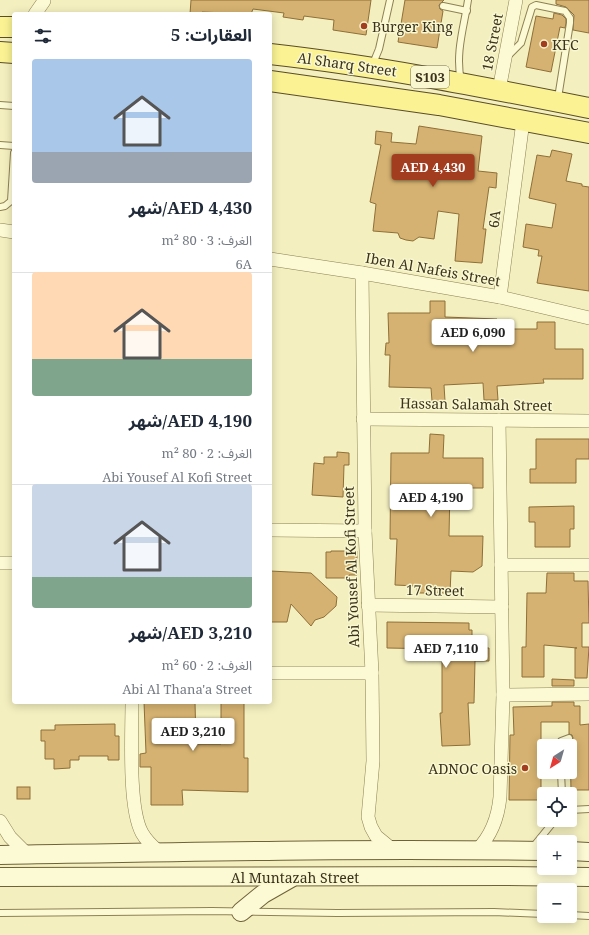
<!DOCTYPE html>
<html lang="ar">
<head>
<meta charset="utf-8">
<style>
  :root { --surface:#fff; --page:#f2f2f3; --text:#1f2937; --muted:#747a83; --line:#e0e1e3; --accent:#a33d1f }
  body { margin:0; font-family:"Noto Serif","Noto Sans Arabic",serif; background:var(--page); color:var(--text); direction:rtl; height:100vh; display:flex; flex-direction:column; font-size:15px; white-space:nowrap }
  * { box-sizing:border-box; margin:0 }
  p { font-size:13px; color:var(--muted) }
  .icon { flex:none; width:22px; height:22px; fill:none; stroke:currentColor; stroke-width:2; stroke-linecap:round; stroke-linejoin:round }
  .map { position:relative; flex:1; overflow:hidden; direction:ltr }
  .side { position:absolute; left:12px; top:12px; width:260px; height:692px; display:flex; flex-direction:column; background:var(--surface); border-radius:4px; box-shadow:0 2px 10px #0003; direction:rtl }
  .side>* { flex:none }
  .needle { width:26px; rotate:217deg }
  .buttons { position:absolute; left:537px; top:739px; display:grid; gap:8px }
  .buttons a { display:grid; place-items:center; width:40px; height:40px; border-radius:4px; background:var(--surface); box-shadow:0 2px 10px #0003; font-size:20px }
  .price { position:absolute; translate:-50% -34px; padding:0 9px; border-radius:4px; background:#fff; color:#222; font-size:13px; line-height:26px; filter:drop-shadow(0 1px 2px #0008) }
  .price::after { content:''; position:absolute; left:50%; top:24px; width:12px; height:9px; margin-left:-6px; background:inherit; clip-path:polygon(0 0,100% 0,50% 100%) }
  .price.current { background:var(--accent); color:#fff }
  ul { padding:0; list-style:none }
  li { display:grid; align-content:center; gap:8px; height:212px; padding:0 20px }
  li+li { border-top:1px solid var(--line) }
  li span { display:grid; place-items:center; height:124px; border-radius:4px; color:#555 }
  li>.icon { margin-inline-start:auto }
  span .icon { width:72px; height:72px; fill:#fffc; stroke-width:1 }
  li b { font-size:17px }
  h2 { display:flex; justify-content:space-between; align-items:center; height:48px; padding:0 20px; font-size:17px }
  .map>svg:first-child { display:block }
</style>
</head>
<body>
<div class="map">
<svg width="589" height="935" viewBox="0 0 589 935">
  <rect width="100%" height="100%" fill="#f3efbf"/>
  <g fill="#d5b271" stroke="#8f6f39">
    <polygon points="191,0 371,0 366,35 333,30 334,20 304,16 303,20 283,17 284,13 253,9 251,14 202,12 202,14 190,14"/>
    <polygon points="405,0 444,0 439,5 440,9 443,11 437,48 398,42"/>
    <polygon points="556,0 589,0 589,33 573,30 574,15 566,7 556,4"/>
    <polygon points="554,13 562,15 566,19 566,23 565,28 560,27 551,72 526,67 536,16 553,19"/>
    <polygon points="419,126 482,136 478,171 497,173 496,188 489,187 483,229 486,229 482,263 455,261 459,214 438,211 434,239 419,237 413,241 406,240 400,238 398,233 373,231 376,204 370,202 381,145 375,144 376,131 392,133 391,142 416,144"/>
    <polygon points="552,150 572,154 566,181 582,184 582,186 589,187 589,291 537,283 542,256 538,256 539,250 523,247 526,224 552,228 556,204 529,198 537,155 550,157"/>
    <polygon points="430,301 445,301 445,317 497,319 498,329 537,329 537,322 555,322 555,349 583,349 583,379 543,379 544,383 497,386 498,400 484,400 483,383 444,385 445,401 432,401 431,388 389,387 390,355 385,355 386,343 389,343 388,313 430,313"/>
    <polygon points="430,434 444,435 443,458 483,458 483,488 450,488 449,536 483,536 482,566 473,572 451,571 450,593 417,593 417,586 395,585 397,539 390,539 391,453 429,453"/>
    <polygon points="536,439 589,439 589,459 576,459 576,483 530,483 530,469 536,469"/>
    <polygon points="337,452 349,453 349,465 344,465 343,497 312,495 314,463 324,464 324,457 337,457"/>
    <polygon points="574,506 574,529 570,529 570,547 535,547 535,522 529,522 529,507"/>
    <polygon points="331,551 357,551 357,575 349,575 349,578 326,578 326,552 331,552"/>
    <polygon points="270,571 311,573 337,597 336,606 324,617 315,620 311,626 291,604 287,622 270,622"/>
    <polygon points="547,573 574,573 574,581 588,581 589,623 582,623 582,647 589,647 587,678 575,678 575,648 577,648 544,645 544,677 522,677 522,647 526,647 527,593 546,593"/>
    <polygon points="387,622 469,623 469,630 472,630 472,648 489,648 489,661 475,661 474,703 468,703 470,745 442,746 440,713 442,713 442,649 387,648"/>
    <polygon points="552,679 574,680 574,686 552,686"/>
    <polygon points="144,702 195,702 196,744 221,744 221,702 244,702 244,758 248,758 248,792 182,790 183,805 151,805 151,767 140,767 140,754 146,753"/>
    <polygon points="552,702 574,702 574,706 580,706 580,725 589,724 589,790 571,790 570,743 573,738 572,735 569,734 569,722 541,722 541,800 509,800 510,735 514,735 513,707 552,706"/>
    <polygon points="115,724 115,736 119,736 119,760 108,760 108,756 79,756 79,760 70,760 70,768 54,769 54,759 45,759 45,741 41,741 41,730 55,730 55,725"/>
    <rect x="17" y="787" width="13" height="12"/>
  </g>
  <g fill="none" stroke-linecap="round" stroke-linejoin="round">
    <g stroke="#8e8055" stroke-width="8">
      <g id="lane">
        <polyline points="443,6 467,11"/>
        <polyline points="508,56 521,43 532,7 536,5 565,11 570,18 570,23 558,98"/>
        <polyline points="372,66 379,49 390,0"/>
        <path d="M461 81C455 53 464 27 468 0"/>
        <polyline points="0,105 14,106"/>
        <polyline points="0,145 14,146"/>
        <polyline points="0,207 5,206 11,201 14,153"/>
        <polyline points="559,746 561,741 569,738"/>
        <polyline points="561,772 562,794"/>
        <polyline points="570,810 589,809"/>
        <polyline points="533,847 555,820"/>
        <polyline points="0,913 212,911 337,913 494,912 544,914"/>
        <polyline points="570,915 589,916"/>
      </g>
    </g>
    <g stroke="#8e8055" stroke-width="14">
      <g id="street">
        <polyline points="35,14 44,1"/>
        <polyline points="499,90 516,0"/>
        <polyline points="0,230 14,232"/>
        <polyline points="270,259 362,273 500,297 589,318"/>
        <polyline points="362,273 365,531 372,673 373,761 368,817 371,827 376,836 393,850"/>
        <polyline points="500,297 523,121"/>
        <polyline points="363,419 589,421"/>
        <polyline points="270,530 365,531"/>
        <polyline points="0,563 14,563"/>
        <polyline points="501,565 589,565"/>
        <polyline points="368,605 502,607"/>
        <polyline points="270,673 372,673"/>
        <polyline points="503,695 589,694"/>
        <path d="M132 702C132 733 128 808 142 833 146 840 152 846 158 851"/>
        <polyline points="0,821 10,837 27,854"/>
        <path d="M477 850C492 835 498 818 500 797L503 695 499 420"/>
      </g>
    </g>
    <g stroke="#6f6139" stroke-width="20">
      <g id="secondary">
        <polyline points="570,851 589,852"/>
        <path d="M0 855C181 852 363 848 544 851"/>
        <polyline points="0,877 505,876 589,877"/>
        <polyline points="241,912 263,894 291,878"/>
      </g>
    </g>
    <g stroke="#5b4c2a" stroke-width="22">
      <g id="primary">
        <polyline points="0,27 14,27"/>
        <polyline points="0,52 14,53"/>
        <path d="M270 54C378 66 483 87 589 108"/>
        <polyline points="270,81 439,105 589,133"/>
      </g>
    </g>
    <use href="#lane" stroke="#fcfad4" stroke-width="6"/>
    <use href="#street" stroke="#fcfad4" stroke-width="13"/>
    <use href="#secondary" stroke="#fcfad4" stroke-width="18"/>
    <use href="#primary" stroke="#faf293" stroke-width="20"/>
  </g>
  <g fill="#a33d1f" stroke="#f9f7d0" stroke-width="1.5">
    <circle cx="364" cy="26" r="4"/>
    <circle cx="544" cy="44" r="4"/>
    <circle cx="525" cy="768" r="4"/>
  </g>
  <g text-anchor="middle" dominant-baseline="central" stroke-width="3" stroke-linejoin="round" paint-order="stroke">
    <rect fill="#f9f7d0" stroke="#746d52" stroke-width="1" x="411" y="66" width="38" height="22" rx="3"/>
    <g font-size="13" font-weight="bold" fill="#3b321c">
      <text x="430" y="77">S103</text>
    </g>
    <g font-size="14" fill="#3b321c" stroke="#f9f7d0" text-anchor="start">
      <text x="372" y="26">Burger King</text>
      <text x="552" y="44">KFC</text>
      <text x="517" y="768" text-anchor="end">ADNOC Oasis</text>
    </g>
    <g font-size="14" fill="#3b321c" stroke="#f9f7d0">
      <text transform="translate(492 42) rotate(-79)">18 Street</text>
      <text transform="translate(347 64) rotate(8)">Al Sharq Street</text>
      <text transform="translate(494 219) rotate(-83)">6A</text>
      <text transform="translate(433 269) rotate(10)">Iben Al Nafeis Street</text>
      <text transform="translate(476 404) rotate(1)">Hassan Salamah Street</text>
      <text transform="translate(351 567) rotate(-92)">Abi Yousef Al Kofi Street</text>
      <text transform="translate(435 590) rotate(1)">17 Street</text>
      <text x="295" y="877">Al Muntazah Street</text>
    </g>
  </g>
</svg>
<div class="buttons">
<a><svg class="needle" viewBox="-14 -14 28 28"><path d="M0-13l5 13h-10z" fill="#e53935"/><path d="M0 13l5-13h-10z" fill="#747a83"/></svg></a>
<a><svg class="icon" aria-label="locate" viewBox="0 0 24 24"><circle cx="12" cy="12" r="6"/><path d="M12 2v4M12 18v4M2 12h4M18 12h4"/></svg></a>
<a>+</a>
<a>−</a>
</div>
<b class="price current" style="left:433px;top:188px">AED 4,430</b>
<b class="price" style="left:473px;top:353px">AED 6,090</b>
<b class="price" style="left:431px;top:518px">AED 4,190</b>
<b class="price" style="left:446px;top:669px">AED 7,110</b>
<b class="price" style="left:193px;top:752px">AED 3,210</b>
<section class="side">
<h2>العقارات: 5<svg class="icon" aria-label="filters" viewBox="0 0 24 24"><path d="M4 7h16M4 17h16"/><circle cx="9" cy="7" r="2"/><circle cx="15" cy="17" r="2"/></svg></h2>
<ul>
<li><span style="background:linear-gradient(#a9c7e8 75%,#9aa5b1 0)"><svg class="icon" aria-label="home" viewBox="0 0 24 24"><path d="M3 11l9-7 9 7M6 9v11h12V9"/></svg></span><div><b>AED 4,430/شهر</b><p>الغرف: 3 · 80 m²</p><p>6A</p></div></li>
<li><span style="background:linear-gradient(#ffd9b3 70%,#7fa58c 0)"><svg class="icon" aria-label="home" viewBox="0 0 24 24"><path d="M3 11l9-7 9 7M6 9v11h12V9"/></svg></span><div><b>AED 4,190/شهر</b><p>الغرف: 2 · 80 m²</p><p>Abi Yousef Al Kofi Street</p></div></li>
<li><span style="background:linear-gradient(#c9d6e8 75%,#7fa58c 0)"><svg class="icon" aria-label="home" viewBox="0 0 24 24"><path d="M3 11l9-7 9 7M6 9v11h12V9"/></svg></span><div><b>AED 3,210/شهر</b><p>الغرف: 2 · 60 m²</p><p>Abi Al Thana'a Street</p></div></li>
</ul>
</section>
</div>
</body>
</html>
